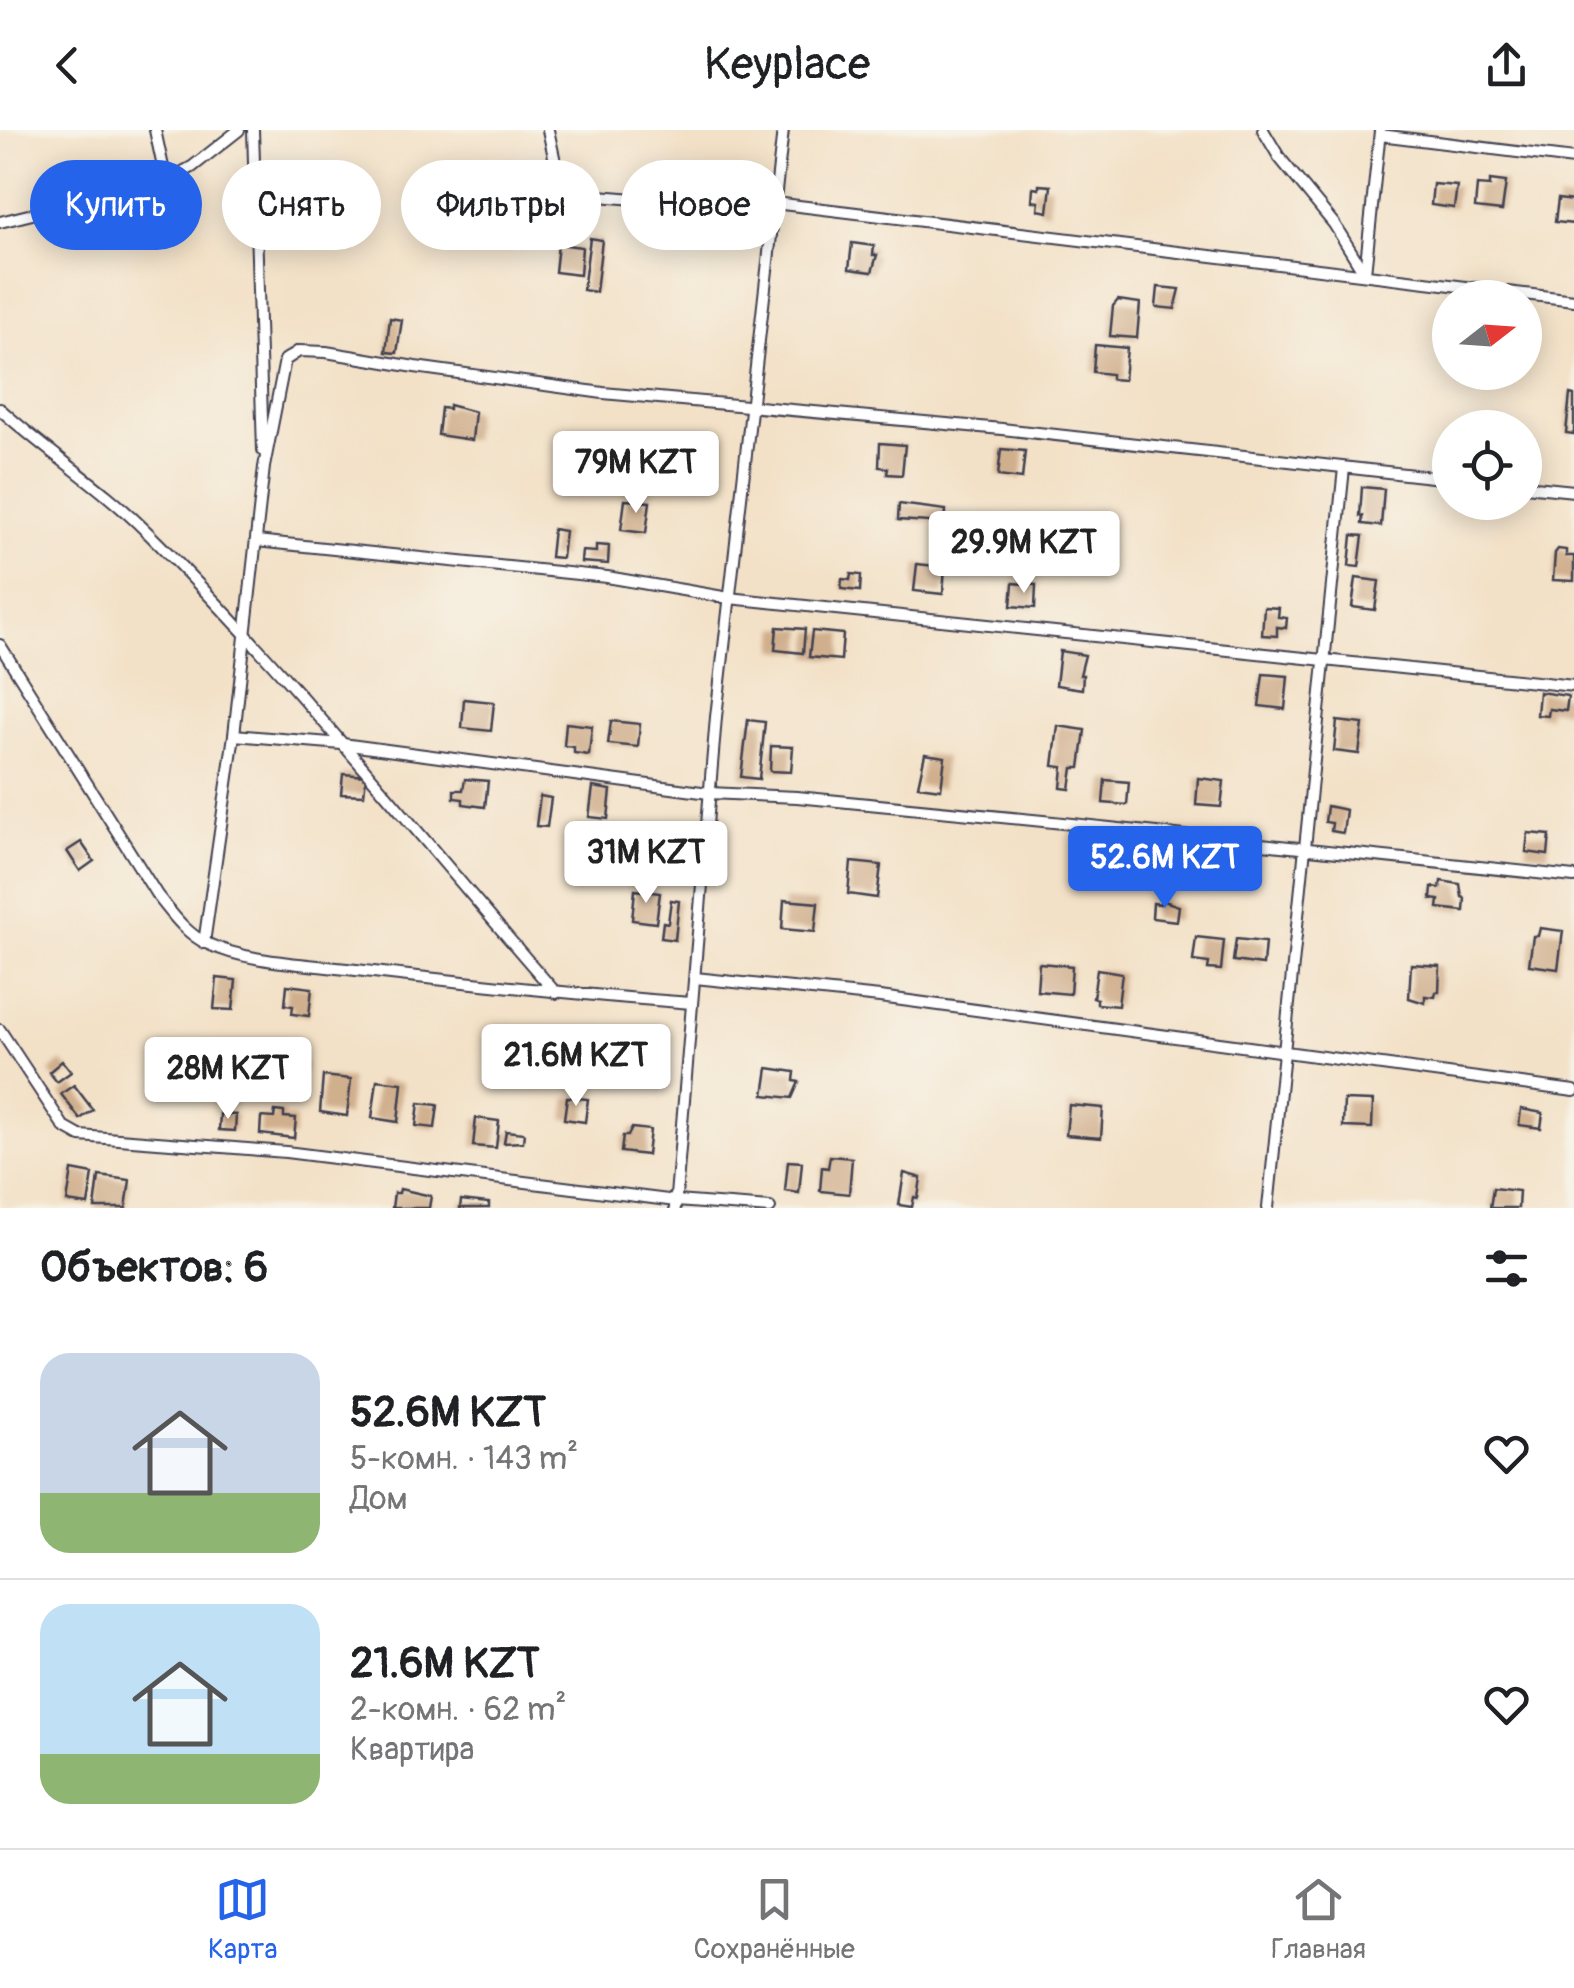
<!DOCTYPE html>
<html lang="ru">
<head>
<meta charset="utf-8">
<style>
  :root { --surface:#fff; --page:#f2f2f2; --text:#202124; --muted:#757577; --line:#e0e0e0; --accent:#2563eb }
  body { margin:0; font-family:Pangolin,sans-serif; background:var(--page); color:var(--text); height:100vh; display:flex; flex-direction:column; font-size:38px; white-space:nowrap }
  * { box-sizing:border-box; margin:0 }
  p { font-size:32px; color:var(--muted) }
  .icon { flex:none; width:55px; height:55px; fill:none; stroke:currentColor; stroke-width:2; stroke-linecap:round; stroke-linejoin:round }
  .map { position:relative; height:1078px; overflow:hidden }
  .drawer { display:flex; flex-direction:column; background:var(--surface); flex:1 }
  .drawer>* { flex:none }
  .top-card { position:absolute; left:30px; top:30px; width:1000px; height:90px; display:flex; gap:20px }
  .needle { width:65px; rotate:73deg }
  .controls { position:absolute; left:1432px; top:150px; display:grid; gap:20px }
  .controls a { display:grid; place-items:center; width:110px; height:110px; border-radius:50%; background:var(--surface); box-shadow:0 5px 25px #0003; font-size:50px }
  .price { position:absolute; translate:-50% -85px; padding:0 22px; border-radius:10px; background:#fff; color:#222; font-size:32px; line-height:65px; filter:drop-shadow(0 2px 5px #0008) }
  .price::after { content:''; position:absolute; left:50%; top:60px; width:30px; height:22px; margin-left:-15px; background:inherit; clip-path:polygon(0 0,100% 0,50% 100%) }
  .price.on { background:var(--accent); color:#fff }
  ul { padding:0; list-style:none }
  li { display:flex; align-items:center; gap:30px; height:250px; padding:0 40px }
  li+li { border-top:2px solid var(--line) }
  li span { display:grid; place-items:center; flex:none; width:280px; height:200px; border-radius:30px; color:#555 }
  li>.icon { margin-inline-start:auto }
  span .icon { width:120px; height:120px; fill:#fffc; stroke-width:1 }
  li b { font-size:42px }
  h2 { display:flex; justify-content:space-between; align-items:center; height:120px; padding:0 40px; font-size:42px }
  .pill { padding:0 35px; border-radius:45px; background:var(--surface); box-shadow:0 5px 25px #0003; font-size:35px; line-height:90px }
  .pill.on { background:var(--accent); color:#fff }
  header { display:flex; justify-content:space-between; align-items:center; height:130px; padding:0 40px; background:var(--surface); font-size:45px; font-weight:600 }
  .dock { display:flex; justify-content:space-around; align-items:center; height:140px; border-top:2px solid var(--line); background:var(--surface); font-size:28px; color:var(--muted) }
  .dock a { display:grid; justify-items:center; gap:5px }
  .dock .on { color:var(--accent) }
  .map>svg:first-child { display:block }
</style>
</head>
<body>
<header><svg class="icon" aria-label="back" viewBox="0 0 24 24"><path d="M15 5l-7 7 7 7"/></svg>Keyplace<svg class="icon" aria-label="share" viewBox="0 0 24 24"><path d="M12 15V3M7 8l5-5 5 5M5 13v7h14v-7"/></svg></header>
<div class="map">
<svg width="1574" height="1078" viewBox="0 0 1574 1078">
  <rect width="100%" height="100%" fill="#f7f3e8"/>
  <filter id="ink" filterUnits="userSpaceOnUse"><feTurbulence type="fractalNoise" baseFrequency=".01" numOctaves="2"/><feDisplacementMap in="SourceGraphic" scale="20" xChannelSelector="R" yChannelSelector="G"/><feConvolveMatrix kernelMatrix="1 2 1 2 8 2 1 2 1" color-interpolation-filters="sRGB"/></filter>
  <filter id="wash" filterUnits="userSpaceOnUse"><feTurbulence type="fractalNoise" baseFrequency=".0048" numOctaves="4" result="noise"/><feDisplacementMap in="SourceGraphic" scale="40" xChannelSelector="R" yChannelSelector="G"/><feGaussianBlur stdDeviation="2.25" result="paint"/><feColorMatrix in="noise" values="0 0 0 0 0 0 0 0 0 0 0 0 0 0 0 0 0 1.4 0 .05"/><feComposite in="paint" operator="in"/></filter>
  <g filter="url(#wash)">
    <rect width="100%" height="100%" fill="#f3e1c7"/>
    <g id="blocks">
      <g fill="#d0af8d">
        <polygon points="1490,50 1506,52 1502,81 1475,78 1477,55 1490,56"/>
        <polygon points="1433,54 1457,56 1454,78 1431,75"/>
        <polygon points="1039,55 1051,56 1048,82 1038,80 1039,72 1032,71 1033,58 1039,59"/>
        <polygon points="1558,69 1574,71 1574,94 1555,92"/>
        <polygon points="590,108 602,110 596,162 583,160"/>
        <polygon points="852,113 874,116 873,125 877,125 872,142 849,139"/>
        <polygon points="558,114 582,117 580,145 555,142"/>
        <polygon points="1158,157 1180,159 1175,179 1156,177"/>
        <polygon points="1118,170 1140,173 1137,208 1110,206 1113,176"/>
        <polygon points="390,188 402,190 397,223 386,222"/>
        <polygon points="1095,215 1127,218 1124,250 1111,249 1111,244 1093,242"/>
        <polygon points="1570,264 1574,265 1574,304 1566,303"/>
        <polygon points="449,275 475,282 472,310 438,305 441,278 449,279"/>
        <polygon points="880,313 905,315 902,345 887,344 888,338 879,337"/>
        <polygon points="1001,319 1025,321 1022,349 998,346"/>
        <polygon points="1362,357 1384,359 1381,396 1362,394 1363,386 1360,386"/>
        <polygon points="625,370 650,372 646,403 621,400"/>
        <polygon points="899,374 946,380 945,393 898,390"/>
        <polygon points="553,399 565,401 562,428 550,427"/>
        <polygon points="1352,405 1363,406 1359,437 1349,436"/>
        <polygon points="596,415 609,416 608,434 581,432 582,421 596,422"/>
        <polygon points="1558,419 1566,420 1566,426 1574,426 1574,451 1553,450 1555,423"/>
        <polygon points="917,434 945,437 943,464 914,461"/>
        <polygon points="851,444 861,445 860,461 841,459 842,449 850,450"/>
        <polygon points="1356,448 1379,451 1375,480 1352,477"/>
        <polygon points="1013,453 1036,455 1035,478 1011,476"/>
        <polygon points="1264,477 1279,478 1278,487 1287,488 1286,498 1277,497 1277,506 1262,505"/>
        <polygon points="777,497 805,499 803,523 775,520"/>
        <polygon points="812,501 843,504 841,530 809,527"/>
        <polygon points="1060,521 1085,525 1080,545 1083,545 1082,559 1056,555"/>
        <polygon points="1263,544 1288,546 1285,579 1259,576"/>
        <polygon points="1539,562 1568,566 1566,581 1549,579 1548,586 1537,585"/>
        <polygon points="464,569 494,572 491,601 462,598"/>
        <polygon points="748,590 765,592 759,649 741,647"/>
        <polygon points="611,591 640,594 638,617 608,614"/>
        <polygon points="1337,591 1363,594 1359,624 1334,621"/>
        <polygon points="566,593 592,596 589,625 574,623 574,617 564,616"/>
        <polygon points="1058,596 1085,600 1080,638 1073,638 1070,659 1061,658 1063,637 1053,636"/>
        <polygon points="771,616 793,617 791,642 770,641"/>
        <polygon points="925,624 945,627 941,659 918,656"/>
        <polygon points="343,644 366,646 364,665 341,664"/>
        <polygon points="1198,648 1224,651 1221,677 1196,675"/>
        <polygon points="465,649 488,651 485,677 463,674 463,669 454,668 454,660 463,660"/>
        <polygon points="1105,650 1129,652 1127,675 1103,673"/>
        <polygon points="593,657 611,660 608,689 589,687"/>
        <polygon points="540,666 551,668 547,697 536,696"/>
        <polygon points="1327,676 1346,680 1343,703 1331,701 1332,693 1325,692"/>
        <polygon points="1528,703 1550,705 1548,725 1526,722"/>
        <polygon points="81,712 94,731 80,741 67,721"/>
        <polygon points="851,732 881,735 877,768 848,764"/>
        <polygon points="1441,751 1460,754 1462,767 1465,768 1464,781 1438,778 1439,770 1431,769 1432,757 1440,758"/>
        <polygon points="635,760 660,763 656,793 632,790"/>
        <polygon points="671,770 679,771 675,810 661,808 663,792 668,793"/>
        <polygon points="784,770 818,773 815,802 782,799"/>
        <polygon points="1161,770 1179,776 1177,791 1152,788 1153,773 1160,774"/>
        <polygon points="1540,798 1563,801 1558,839 1529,835 1533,806 1538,806"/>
        <polygon points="1196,807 1224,810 1221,840 1208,839 1209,833 1193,831"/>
        <polygon points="1236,809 1265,812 1263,835 1233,831"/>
        <polygon points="1039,833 1072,836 1070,864 1037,861"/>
        <polygon points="1411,834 1440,836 1439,862 1436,862 1435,867 1425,866 1425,873 1409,868"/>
        <polygon points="1097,839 1122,843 1118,876 1097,874 1097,869 1093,868"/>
        <polygon points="217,848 236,850 233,880 214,879"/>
        <polygon points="287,855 312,858 309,886 292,884 293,876 285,875"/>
        <polygon points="253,927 306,933 305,942 252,936"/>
        <polygon points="62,931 71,942 57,952 49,942"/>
        <polygon points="768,938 795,942 794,951 799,952 792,968 764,965"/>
        <polygon points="323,946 351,949 347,986 320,982"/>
        <polygon points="377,950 402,953 398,992 372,988"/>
        <polygon points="74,955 93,980 80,989 61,964"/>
        <polygon points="567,967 588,969 585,992 564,989"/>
        <polygon points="1344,970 1373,971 1372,998 1343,997"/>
        <polygon points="419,973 438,975 435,998 416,996"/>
        <polygon points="1069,975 1103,978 1101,1008 1066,1005"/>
        <polygon points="1521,979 1543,983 1541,998 1519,995"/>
        <polygon points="275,981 284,982 284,987 296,988 294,1008 260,1004 261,987 274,988"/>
        <polygon points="220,984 236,985 235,1001 219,1000"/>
        <polygon points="476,988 499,991 496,1018 473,1016"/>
        <polygon points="632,998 650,1000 647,1025 621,1022 623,1006 628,1006"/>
        <polygon points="506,1001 524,1003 523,1012 504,1013"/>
        <polygon points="830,1026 852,1028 849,1064 820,1061 822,1037 828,1038"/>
        <polygon points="788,1031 802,1032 799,1063 785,1061"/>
        <polygon points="72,1040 93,1044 88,1075 67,1072"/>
        <polygon points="904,1043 921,1048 918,1068 914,1067 912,1077 899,1075"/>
        <polygon points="99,1046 130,1050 126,1078 95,1078"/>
        <polygon points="1493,1058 1519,1061 1518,1078 1490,1078"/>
        <polygon points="400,1059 431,1066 429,1078 392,1078 394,1063 399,1063"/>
        <polygon points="461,1070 489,1073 489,1078 460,1078"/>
      </g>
    </g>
  </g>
  <g filter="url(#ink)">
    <use href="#blocks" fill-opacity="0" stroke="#413f50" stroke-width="2.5"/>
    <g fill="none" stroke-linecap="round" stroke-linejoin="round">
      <g stroke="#413f50" stroke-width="14">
        <g id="minor">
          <polyline points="155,0 166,51"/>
          <polyline points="253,0 263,321"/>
          <polyline points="548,0 562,63 671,72 773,86"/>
          <polyline points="1263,0 1279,27 1334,94 1365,144"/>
          <polyline points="1380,5 1574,29"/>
          <polyline points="774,73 1574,170"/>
          <polyline points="0,92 166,51 192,37 239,0"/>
          <polyline points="1365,143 1380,1"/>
          <path d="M0 279C47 322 101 356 146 401 293 546 420 708 556 863"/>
          <polyline points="1525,356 1574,361"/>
          <polyline points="256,411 607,447 729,468 1574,556"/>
          <path d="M0 515 157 765C171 782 185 803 206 813 247 833 311 834 356 840 468 853 580 865 692 873"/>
          <polyline points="234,605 342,614 709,663 797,667 1053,692 1574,747"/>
          <polyline points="204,813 234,605 264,337 285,230 299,221 326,222 415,237 603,263 1002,299 1450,349"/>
          <polyline points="695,848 880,867 1574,961"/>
          <polyline points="0,900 64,997 80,1006 286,1022 676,1071 770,1078"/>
          <polyline points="675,1078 716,587 783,0"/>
          <polyline points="1268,1078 1344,338"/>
        </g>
      </g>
      <use href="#minor" stroke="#fff" stroke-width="10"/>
    </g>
  </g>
</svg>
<div class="controls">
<a><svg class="needle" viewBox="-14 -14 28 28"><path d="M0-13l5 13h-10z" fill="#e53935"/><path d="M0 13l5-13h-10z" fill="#757577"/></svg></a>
<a><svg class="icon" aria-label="locate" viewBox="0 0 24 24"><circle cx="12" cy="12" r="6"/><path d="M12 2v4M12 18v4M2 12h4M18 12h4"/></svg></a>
</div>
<b class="price" style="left:636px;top:386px">79M KZT</b>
<b class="price" style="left:1024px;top:466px">29.9M KZT</b>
<b class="price" style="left:646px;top:776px">31M KZT</b>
<b class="price on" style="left:1165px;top:781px">52.6M KZT</b>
<b class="price" style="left:576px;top:979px">21.6M KZT</b>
<b class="price" style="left:228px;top:992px">28M KZT</b>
<div class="top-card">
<a class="pill on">Купить</a>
<a class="pill">Снять</a>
<a class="pill">Фильтры</a>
<a class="pill">Новое</a>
</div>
</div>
<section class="drawer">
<h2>Объектов: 6<svg class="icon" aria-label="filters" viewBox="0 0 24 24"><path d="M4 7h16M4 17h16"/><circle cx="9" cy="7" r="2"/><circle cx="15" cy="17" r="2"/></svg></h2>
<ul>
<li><span style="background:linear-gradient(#c9d6e8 70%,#8fb573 0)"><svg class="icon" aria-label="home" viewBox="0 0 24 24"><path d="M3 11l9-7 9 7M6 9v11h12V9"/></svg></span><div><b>52.6M KZT</b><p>5-комн. · 143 m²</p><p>Дом</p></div><svg class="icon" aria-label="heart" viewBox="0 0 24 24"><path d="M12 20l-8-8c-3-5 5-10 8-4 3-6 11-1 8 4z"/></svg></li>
<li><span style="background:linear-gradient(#bfe0f5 75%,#8fb573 0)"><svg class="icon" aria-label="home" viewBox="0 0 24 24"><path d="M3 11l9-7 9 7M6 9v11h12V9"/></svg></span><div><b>21.6M KZT</b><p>2-комн. · 62 m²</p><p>Квартира</p></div><svg class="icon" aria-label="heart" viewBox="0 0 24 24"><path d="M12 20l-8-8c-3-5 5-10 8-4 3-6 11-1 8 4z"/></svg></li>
</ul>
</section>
<nav class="dock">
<a class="on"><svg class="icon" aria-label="map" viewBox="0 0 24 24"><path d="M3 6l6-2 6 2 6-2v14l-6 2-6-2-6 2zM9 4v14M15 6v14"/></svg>Карта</a>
<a><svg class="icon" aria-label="saved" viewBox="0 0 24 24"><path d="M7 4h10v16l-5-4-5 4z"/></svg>Сохранённые</a>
<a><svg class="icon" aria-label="home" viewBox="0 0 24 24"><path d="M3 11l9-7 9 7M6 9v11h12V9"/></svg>Главная</a>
</nav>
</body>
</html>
